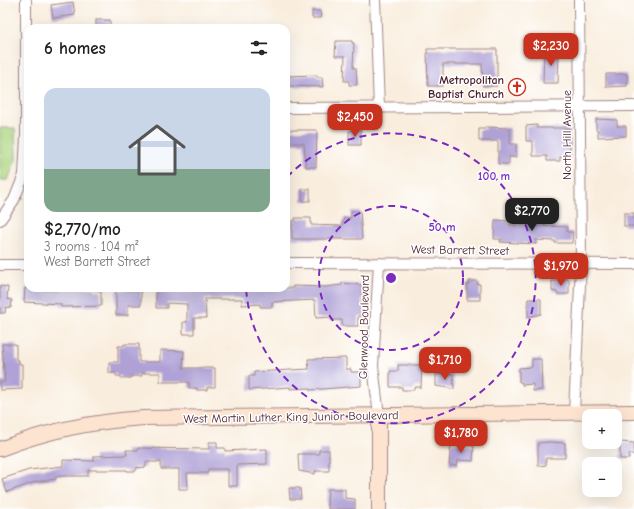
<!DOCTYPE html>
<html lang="en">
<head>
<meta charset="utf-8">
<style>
  :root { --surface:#fff; --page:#f2f2f2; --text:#202124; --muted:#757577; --accent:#c8321e }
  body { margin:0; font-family:"Comic Neue",sans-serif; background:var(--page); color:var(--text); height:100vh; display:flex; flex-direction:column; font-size:15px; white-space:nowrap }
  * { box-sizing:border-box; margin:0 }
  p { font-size:13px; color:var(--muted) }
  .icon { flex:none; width:22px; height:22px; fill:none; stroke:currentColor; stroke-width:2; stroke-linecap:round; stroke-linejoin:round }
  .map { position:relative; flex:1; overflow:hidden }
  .sheet { position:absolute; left:24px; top:24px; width:266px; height:268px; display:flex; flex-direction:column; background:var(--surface); border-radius:12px; box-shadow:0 4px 16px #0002 }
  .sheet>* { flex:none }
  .controls { position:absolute; left:582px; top:409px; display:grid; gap:8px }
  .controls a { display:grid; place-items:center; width:40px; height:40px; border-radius:8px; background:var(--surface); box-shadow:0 4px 16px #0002; font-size:20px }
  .price { position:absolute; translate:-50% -34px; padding:0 9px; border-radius:8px; background:var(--accent); color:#fff; font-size:13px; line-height:26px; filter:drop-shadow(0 1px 2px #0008) }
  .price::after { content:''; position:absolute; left:50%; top:24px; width:12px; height:9px; margin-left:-6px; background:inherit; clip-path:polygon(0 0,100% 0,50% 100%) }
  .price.active { background:#222; color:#fff }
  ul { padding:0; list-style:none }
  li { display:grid; align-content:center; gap:8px; height:212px; padding:0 20px }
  li span { display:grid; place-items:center; height:124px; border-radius:12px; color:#555 }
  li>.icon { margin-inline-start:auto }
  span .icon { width:72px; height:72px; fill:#fffc; stroke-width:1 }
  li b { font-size:17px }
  h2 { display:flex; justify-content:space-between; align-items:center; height:48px; padding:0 20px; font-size:17px }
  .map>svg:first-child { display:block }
</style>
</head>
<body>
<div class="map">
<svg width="634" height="509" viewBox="0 0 634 509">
  <rect width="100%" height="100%" fill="#fff"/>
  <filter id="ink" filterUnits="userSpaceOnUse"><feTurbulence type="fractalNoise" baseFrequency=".025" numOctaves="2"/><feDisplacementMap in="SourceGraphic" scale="8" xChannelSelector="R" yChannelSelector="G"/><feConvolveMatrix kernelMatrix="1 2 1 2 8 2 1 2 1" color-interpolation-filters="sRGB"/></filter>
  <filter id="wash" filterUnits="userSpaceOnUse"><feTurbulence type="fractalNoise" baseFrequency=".012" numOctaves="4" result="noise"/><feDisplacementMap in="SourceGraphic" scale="16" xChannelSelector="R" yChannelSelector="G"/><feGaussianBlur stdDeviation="0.9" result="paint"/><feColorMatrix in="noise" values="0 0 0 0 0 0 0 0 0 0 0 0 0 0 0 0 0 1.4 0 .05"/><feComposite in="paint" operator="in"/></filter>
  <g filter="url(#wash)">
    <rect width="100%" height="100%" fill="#f9eede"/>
    <polygon fill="#acd580" stroke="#7b7a56" points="0,128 15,128 16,159 8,180 0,180"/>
    <g id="blocks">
      <g fill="#afa1d6">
        <polygon points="73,2 75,15 53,18 51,5"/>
        <polygon points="312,11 320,11 321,18 312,18"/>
        <rect x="96" y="20" width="14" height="8"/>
        <polygon points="336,41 352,41 352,43 354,43 353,68 356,68 357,85 349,85 349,81 344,81 345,56 335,56"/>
        <polygon points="427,49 497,49 497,86 483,86 482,64 443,64 443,86 428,86"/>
        <polygon points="544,51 559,52 558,83 543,83"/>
        <polygon points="606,74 627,74 627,86 606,87"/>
        <polygon points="317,75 317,77 322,77 323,87 286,86 286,76"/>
        <polygon points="596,119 617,120 617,126 626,126 626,136 598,137 598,130 596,130"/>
        <polygon points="537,125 537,128 570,128 570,157 560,157 560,161 547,161 547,156 533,156 533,141 526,141 526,126"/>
        <polygon points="485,127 510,128 510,144 516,144 516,157 509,157 509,164 498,164 498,141 479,141 479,129 485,129"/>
        <polygon points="287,130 317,130 316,167 306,167 304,143 286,143"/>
        <polygon points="361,130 361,145 349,145 349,131"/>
        <rect x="302" y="189" width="8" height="12"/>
        <polygon points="537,206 544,206 544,226 567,227 567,232 573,232 572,243 555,243 555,241 536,240 536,244 500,242 501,239 494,239 495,220 509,221 509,225 526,225 526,221 537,221"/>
        <polygon points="351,211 360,211 362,239 292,239 292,221 295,221 295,218 311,218 311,225 342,226 344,218 351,218"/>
        <rect x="624" y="213" width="10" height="13"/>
        <polygon points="560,279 569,279 569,294 557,294 557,292 552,291 552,281 560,281"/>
        <polygon points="469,281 477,281 477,284 480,284 480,300 467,300 467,284 469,284"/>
        <polygon points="342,283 362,285 362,307 365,307 365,316 358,316 358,326 342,326 342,320 331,320 331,317 316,318 315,300 272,302 272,307 260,307 260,304 242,305 242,299 205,299 206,318 194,318 194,334 183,334 183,322 187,322 187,304 167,303 167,308 156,308 156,288 293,288 293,286 325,287 342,285"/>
        <polygon points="0,286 8,287 7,299 12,300 11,308 6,307 5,313 0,313"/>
        <polygon points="25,288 40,290 57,290 57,288 94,288 94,290 101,291 101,306 61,307 61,304 24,302"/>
        <polygon points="133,288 141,288 141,305 128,305 128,315 116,315 116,290 133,290"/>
        <polygon points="528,299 541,299 541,314 528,317"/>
        <polygon points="2,344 16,344 16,360 19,360 19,364 22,364 22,389 0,390 0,382 5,382"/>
        <polygon points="124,344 139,344 139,362 160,362 160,350 184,351 183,368 215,368 215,387 207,387 207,390 197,390 197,388 189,388 189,382 160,382 160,373 142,373 142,376 131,376 131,378 121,378 121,376 116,376 116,373 109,373 109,362 118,362 118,346 124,346"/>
        <polygon points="346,358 346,369 351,369 351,372 361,372 361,386 309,390 309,388 290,389 290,387 249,390 249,376 254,376 254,372 309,369 308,359"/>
        <polygon points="532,359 541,359 542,390 533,391 533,384 522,385 522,382 519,382 519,368 532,367"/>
        <polygon points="398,365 422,365 421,387 414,387 414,390 402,390 402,387 390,387 390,371 398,371"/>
        <polygon points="436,374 453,374 454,389 436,386"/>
        <polygon points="209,442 217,442 217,448 225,448 225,451 267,449 267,464 237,465 237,486 228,486 228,469 208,469 208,473 187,473 188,489 179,489 179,469 161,469 161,462 146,462 146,467 136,468 136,471 127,471 127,470 88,470 88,476 56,476 56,479 35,482 7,492 2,479 29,470 63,466 63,460 94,461 94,456 127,455 126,450 138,450 138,448 209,449"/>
        <polygon points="550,442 565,443 565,458 546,458 546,465 538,466 538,443"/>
        <polygon points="620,442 634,443 634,455 629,454 629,459 620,459"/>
        <polygon points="451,443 474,446 473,461 458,460 457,466 449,465"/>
        <polygon points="319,450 329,450 329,471 315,471 315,474 299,471 298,454 319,454"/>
        <polygon points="289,488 300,488 301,499 290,499"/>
        <polygon points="328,489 345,489 345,498 355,499 355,509 328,509 328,505 327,505"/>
      </g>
    </g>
  </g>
  <g filter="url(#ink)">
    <use href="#blocks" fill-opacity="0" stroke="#a28684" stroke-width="1"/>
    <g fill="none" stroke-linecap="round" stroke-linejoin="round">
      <g stroke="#a28684" stroke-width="12">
        <g id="street">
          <polyline points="375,0 379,108"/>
          <polyline points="286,108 634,106"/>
          <polyline points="0,220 14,200 24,175 26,137 26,0"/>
          <polyline points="286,263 634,264"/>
          <polyline points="0,265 28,265"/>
          <polyline points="574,413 581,264 579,0"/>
          <polyline points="379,416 373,366 379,263"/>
        </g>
      </g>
      <g stroke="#a28684" stroke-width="16">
        <g id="secondary">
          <polyline points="379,416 379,509"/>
          <path d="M0 449C49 430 91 422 143 418L634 412"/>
        </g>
      </g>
      <use href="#street" stroke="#fff" stroke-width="10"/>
      <use href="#secondary" stroke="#fde4d1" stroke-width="14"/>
    </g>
  </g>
  <g fill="none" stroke="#7b2cbf" stroke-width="2" stroke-dasharray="7 5">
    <circle cx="391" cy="278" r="72"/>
    <path d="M287 177A145 145 0 1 1 246 288"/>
  </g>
  <defs>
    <g id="church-ring" transform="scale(0.9)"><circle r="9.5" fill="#fff" stroke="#c8321e" stroke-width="1.5"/><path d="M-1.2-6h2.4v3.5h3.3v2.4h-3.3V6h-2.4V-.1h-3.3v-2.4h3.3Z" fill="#c8321e"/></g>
  </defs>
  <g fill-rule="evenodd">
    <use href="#church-ring" x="517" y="87"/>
  </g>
  <g text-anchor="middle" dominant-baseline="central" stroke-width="3" stroke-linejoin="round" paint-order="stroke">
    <g font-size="12" font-weight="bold" fill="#4a1f2b" stroke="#fff" text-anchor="end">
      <text x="504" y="80">Metropolitan<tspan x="504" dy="14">Baptist Church</tspan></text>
    </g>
    <g font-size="12" fill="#4a1f2b" stroke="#fff">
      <text transform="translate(567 135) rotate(-90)">North Hill Avenue</text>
      <text transform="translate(460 250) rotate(1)">West Barrett Street</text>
      <text transform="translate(364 327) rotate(-89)">Glenwood Boulevard</text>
      <text transform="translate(291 417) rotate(-1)">West Martin Luther King Junior Boulevard</text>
    </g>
  </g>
  <circle cx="391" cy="278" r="6" fill="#7b2cbf" stroke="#fff" stroke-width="2"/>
  <g font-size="12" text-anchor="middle" font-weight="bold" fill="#7b2cbf" stroke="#fff" stroke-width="3" stroke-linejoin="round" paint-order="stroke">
    <text x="494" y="180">100 m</text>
    <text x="442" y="231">50 m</text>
  </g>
</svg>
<div class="controls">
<a>+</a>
<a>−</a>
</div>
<b class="price" style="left:551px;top:67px">$2,230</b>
<b class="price" style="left:355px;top:138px">$2,450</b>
<b class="price active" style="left:532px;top:232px">$2,770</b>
<b class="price" style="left:561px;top:287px">$1,970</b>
<b class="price" style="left:445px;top:381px">$1,710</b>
<b class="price" style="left:461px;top:454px">$1,780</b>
<section class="sheet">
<h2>6 homes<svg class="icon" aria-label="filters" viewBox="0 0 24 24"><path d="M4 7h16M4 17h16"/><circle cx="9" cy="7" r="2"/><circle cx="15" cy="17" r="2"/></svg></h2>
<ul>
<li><span style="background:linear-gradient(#c9d6e8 65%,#7fa58c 0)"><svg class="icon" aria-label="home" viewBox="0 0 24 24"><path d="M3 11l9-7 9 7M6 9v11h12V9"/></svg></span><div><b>$2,770/mo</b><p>3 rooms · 104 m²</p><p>West Barrett Street</p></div></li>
</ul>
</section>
</div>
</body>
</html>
